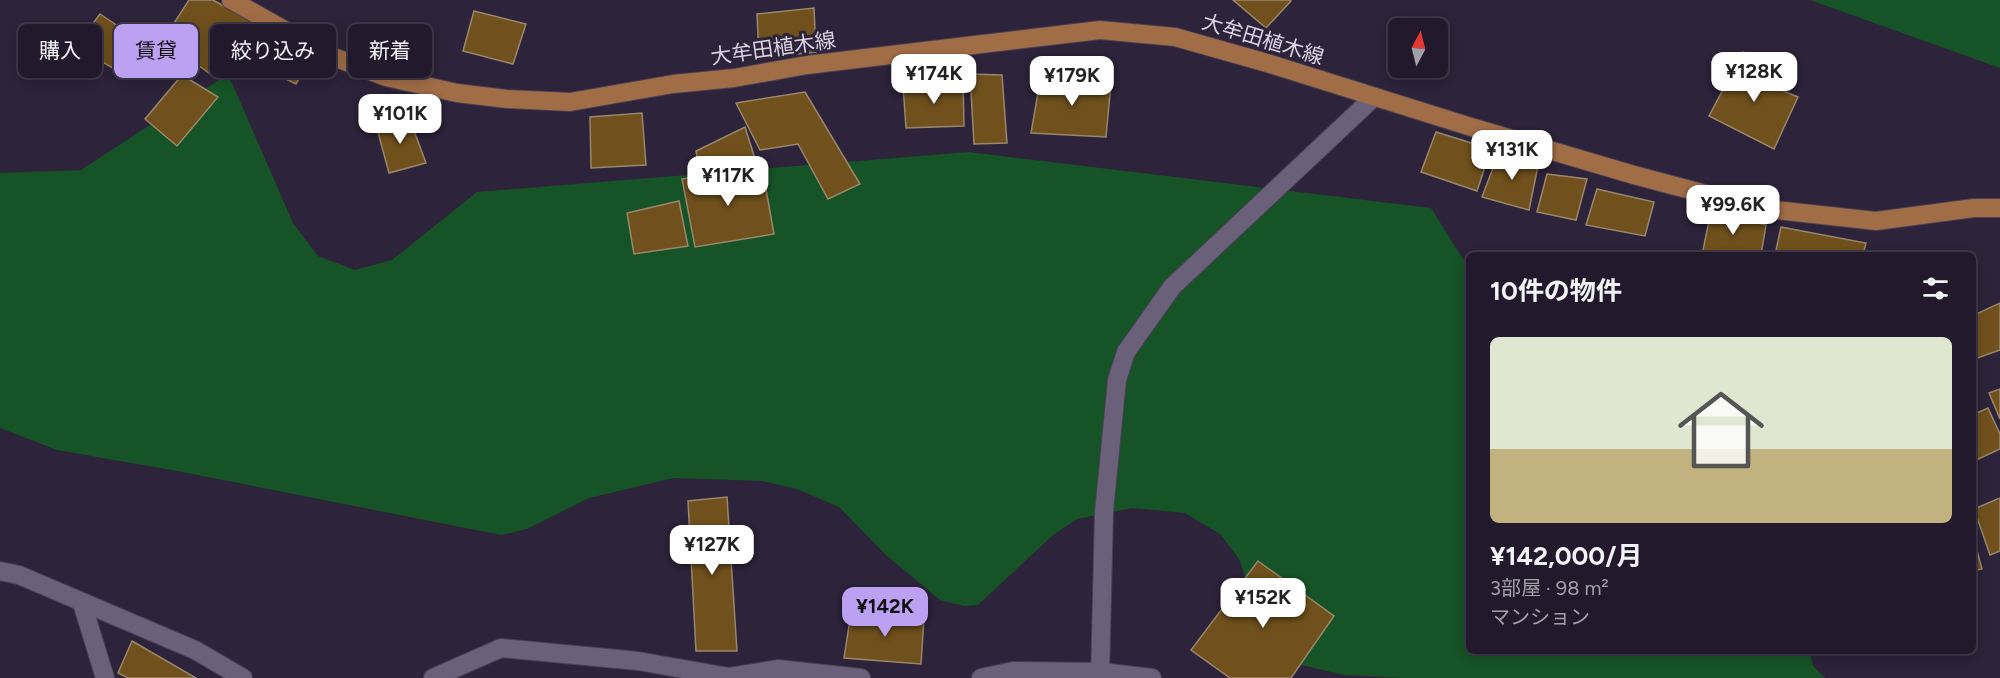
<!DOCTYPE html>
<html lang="ja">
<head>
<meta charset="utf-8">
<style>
  :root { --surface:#221a2c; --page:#2a2334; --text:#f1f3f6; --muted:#a2a1a9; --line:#3f3848; --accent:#bca0f2 }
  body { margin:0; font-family:Figtree,"Noto Sans JP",sans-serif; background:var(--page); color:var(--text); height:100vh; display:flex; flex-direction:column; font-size:22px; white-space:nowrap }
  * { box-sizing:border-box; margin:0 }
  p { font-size:20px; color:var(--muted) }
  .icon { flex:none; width:33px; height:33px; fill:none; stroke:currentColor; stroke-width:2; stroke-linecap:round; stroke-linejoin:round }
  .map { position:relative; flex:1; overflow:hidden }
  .details { position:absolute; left:1466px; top:252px; width:510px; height:402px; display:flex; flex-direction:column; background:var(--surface); border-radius:9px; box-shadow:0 3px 15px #0003,0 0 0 2px var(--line) }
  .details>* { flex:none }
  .top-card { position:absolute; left:18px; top:24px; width:570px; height:54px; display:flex; gap:12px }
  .needle { width:39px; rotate:7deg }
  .buttons { position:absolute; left:1388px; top:18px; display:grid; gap:12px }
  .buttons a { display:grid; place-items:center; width:60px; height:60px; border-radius:9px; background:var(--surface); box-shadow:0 3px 15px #0003,0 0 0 2px var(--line); font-size:30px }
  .price { position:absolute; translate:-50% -51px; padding:0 14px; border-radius:12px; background:#fff; color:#222; font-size:20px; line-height:39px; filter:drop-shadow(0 2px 3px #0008) }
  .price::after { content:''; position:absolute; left:50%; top:36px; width:18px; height:14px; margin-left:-9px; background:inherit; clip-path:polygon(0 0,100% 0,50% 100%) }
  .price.active { background:var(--accent); color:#111 }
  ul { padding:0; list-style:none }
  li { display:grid; align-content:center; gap:12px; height:318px; padding:0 24px }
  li+li { border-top:2px solid var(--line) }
  li span { display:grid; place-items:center; height:186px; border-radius:9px; color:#555 }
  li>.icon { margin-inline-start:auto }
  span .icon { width:108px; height:108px; fill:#fffc; stroke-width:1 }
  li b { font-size:26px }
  h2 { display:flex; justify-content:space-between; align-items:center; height:72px; padding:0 24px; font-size:26px }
  .chip { padding:0 21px; border-radius:9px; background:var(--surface); box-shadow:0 3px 15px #0003,0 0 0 2px var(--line); font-size:21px; line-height:54px }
  .chip.active { background:var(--accent); color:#111 }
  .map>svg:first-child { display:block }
</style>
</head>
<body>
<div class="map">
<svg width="2000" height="678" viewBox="0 0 2000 678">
  <rect width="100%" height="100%" fill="#2d233a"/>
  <g fill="#165326">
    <polygon points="1810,0 2000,0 2000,68"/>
    <polygon points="228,74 293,223 318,256 355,270 392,260 477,192 969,152 1431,208 1468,267 1468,651 1810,651 1813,666 1825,678 1402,678 1344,675 1285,661 1272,650 1239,559 1220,534 1185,513 1132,508 1077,519 1053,535 978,605 964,606 940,600 887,556 839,507 797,489 762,481 674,478 589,498 527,529 501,535 177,471 57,450 0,428 0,173 81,170"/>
  </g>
  <g fill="#70511d" stroke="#98876c" stroke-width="1.5">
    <polygon points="189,0 213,0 255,23 216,78 163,40"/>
    <polygon points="1233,0 1289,0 1291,1 1266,28"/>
    <polygon points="814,8 816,52 759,58 757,14"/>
    <polygon points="474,11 526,24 513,64 463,51"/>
    <polygon points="100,14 149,47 126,76 76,46"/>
    <polygon points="263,28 313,52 296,84 246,59"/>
    <polygon points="1743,52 1767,60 1757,80 1798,97 1774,149 1709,116"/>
    <polygon points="970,74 1002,75 1007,143 974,144"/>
    <polygon points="182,75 218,97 177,146 145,119"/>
    <polygon points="1041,75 1111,83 1106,137 1031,133"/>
    <polygon points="963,80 964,126 906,128 903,85"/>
    <polygon points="805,92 860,184 828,199 798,144 760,150 736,103"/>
    <polygon points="642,113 646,165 591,168 590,117"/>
    <polygon points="409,117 426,163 389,173 376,125"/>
    <polygon points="745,127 756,162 699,170 696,151"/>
    <polygon points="1436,132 1491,149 1477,191 1421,172"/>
    <polygon points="1499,152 1539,161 1529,210 1482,197"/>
    <polygon points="762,167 774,234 695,247 682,179"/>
    <polygon points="1547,174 1587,179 1576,220 1537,212"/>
    <polygon points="1597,189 1654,202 1645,236 1586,225"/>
    <polygon points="679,201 688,246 634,254 627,213"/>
    <polygon points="1711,211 1766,225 1761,255 1702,255"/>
    <polygon points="1781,227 1866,243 1863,255 1775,255"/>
    <polygon points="2000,303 2000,350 1972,360 1972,316"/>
    <polygon points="2000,389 2000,419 1989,393"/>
    <polygon points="1988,408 2000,434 2000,449 1972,462 1972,415"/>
    <polygon points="727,497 737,651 696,651 688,501"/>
    <polygon points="2000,498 2000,551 1990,555 1974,509"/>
    <polygon points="1972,532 1982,569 1972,571"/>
    <polygon points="1258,561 1334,616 1291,678 1230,678 1191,650"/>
    <polygon points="851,613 924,618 921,664 844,658"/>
    <polygon points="132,641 196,678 128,678 118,673"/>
  </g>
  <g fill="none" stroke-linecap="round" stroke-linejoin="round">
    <g stroke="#484053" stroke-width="20">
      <g id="minor">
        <polyline points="0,571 19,575 195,650 243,678"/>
        <polyline points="82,603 105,678"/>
        <polyline points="433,678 501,648 638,661 729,677 778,669 861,678"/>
        <polyline points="981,678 1013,671 1101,672 1152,678"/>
        <polyline points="1100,678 1104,512 1117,380 1126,352 1172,287 1374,97"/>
      </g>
    </g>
    <g stroke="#484053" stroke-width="20">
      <polyline id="major" points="231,0 331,56 386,77 457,93 507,99 570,102 673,84 734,78 807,65 1100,30 1175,37 1267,63 1468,126 1634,175 1758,208 1876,221 1974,208 2000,208"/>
    </g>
    <use href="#minor" stroke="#6b607a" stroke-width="18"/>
    <use href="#major" stroke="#a16d47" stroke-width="18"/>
  </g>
  <g text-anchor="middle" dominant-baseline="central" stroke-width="6" stroke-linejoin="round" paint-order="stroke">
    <g font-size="21" fill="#dad4e3" stroke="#2d233a">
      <text transform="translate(1263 39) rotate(17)">大牟田植木線</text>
      <text transform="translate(773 48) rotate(-8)">大牟田植木線</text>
    </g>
  </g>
</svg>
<div class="buttons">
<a><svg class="needle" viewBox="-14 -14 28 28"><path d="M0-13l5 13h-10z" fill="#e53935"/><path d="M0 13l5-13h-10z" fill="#a2a1a9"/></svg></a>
</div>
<b class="price" style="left:1754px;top:103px">¥128K</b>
<b class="price" style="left:934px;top:105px">¥174K</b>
<b class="price" style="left:1072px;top:107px">¥179K</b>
<b class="price" style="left:400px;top:145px">¥101K</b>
<b class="price" style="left:1512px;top:181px">¥131K</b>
<b class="price" style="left:728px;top:207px">¥117K</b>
<b class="price" style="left:1733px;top:236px">¥99.6K</b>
<b class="price" style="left:712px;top:576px">¥127K</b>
<b class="price" style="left:1263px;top:629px">¥152K</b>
<b class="price active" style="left:885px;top:638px">¥142K</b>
<div class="top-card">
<a class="chip">購入</a>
<a class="chip active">賃貸</a>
<a class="chip">絞り込み</a>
<a class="chip">新着</a>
</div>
<section class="details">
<h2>10件の物件<svg class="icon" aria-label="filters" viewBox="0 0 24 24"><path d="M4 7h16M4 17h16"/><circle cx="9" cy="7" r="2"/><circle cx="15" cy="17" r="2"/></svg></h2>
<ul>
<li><span style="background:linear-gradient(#dfe7d0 60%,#c2b280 0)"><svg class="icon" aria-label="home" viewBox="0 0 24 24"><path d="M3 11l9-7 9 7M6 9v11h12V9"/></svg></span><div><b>¥142,000/月</b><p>3部屋 · 98 m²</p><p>マンション</p></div></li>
</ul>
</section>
</div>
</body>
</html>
